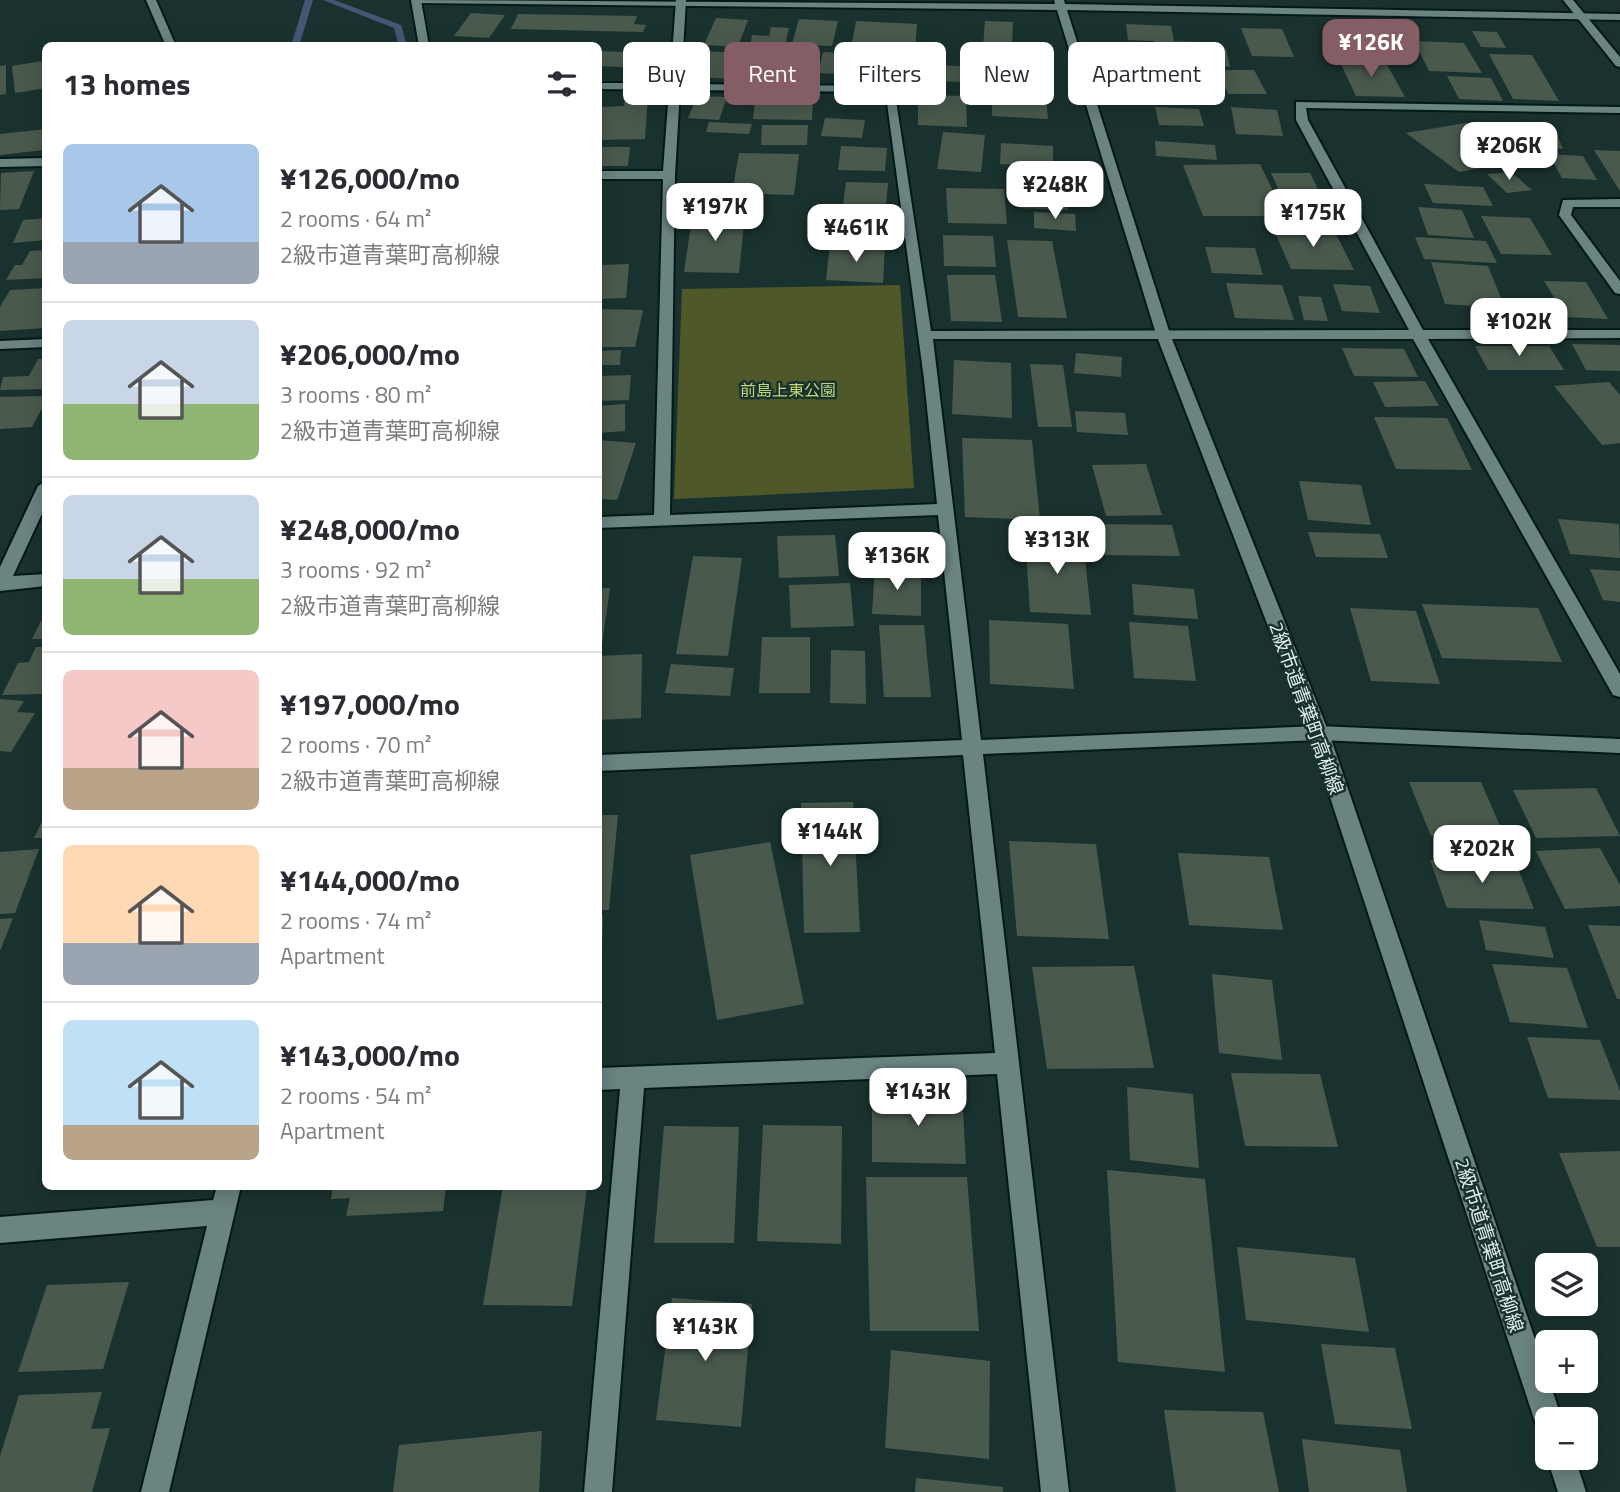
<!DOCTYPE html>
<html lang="en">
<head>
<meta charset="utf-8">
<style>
  :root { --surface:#fff; --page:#f2f2f3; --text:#2b2b33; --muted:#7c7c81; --line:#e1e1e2; --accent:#855d65 }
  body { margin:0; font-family:"Titillium Web","Noto Sans JP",sans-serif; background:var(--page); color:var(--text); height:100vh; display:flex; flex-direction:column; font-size:26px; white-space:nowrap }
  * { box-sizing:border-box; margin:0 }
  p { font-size:23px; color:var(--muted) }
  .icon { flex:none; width:38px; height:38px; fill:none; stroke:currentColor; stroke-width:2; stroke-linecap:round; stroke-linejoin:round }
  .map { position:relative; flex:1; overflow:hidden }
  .side { position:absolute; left:42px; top:42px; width:560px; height:1148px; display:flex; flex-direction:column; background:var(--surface); border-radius:10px; box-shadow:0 4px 18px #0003 }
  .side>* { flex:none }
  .banner { position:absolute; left:623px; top:42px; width:665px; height:63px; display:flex; gap:14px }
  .buttons { position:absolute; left:1535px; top:1253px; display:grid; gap:14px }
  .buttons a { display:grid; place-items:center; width:63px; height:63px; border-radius:10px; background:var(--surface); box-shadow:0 4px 18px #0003; font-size:35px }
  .price { position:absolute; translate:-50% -60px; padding:0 16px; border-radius:14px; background:#fff; color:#222; font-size:23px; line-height:46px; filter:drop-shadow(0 2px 4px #0008) }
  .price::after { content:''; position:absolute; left:50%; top:42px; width:21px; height:16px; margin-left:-10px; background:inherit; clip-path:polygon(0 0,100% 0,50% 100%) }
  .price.selected { background:var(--accent); color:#fff }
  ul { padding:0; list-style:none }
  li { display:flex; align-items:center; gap:21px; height:175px; padding:0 21px }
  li+li { border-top:2px solid var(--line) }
  li span { display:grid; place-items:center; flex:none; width:196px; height:140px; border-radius:10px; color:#555 }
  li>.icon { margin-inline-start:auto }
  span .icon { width:84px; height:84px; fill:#fffc; stroke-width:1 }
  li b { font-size:30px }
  h2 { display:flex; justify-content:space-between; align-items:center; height:84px; padding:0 21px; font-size:30px }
  .tag { padding:0 24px; border-radius:10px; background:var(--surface); box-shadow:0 4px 18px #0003; font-size:24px; line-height:63px }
  .tag.selected { background:var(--accent); color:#fff }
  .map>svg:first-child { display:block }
</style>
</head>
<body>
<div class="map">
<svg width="1620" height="1492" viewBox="0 0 1620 1492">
  <rect width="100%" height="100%" fill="#1a322f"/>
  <polygon fill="#4f5829" points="900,285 914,488 674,499 682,289"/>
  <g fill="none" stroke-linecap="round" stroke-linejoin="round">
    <g fill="#445876" fill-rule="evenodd">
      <polygon points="305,0 313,0 299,46 291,46"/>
      <polygon points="323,0 334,0 401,25 407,46 399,46 394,28"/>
    </g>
  </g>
  <g fill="#495a4d">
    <polygon points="471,13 505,15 489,38 454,36"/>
    <polygon points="518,14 637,16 634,24 646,25 643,32 511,29"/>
    <polygon points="716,18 748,20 738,47 704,45"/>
    <polygon points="799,19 838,21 832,46 792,44"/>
    <polygon points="856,21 917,24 915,50 851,48"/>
    <polygon points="985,21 1013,22 1012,48 983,47"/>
    <polygon points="1126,24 1171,26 1174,41 1198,42 1203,66 1158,64 1154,41 1128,40"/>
    <polygon points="771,27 789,28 784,50 750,46 752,35 769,36"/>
    <polygon points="1241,28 1282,29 1294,57 1252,56"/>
    <polygon points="1322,31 1371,33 1381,59 1331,57"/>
    <polygon points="1472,31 1497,32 1506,48 1481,47"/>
    <polygon points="1414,41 1464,43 1482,73 1429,71"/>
    <polygon points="1206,48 1226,49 1230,67 1209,65"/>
    <polygon points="598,51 651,53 644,68 598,66"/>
    <polygon points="702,51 741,53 732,79 692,77"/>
    <polygon points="823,52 868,54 864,75 818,73"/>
    <polygon points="999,53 1034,54 1034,77 999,76"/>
    <polygon points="1489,54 1532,55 1559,101 1513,99"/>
    <polygon points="1339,60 1385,61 1405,97 1356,96"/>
    <polygon points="43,61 46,88 15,93 12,66"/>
    <polygon points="905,64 961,66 961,82 904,80"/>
    <polygon points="6,65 6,94 0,95 0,66"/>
    <polygon points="1144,65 1192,67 1198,95 1149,93"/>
    <polygon points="1217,70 1254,70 1267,94 1228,94"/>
    <polygon points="1447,76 1491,78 1503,101 1459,99"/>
    <polygon points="918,95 966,96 967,127 918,125"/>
    <polygon points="992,95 1046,98 1048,119 992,116"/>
    <polygon points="625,96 648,96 645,139 598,140 601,107 624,106"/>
    <polygon points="697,96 727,97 719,120 688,118"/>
    <polygon points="755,101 813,102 812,120 753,119"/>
    <polygon points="1155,107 1199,109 1204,126 1159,125"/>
    <polygon points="1231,107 1277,110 1283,136 1236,134"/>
    <polygon points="825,118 865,120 862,138 821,136"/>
    <polygon points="709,122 752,124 749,134 706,132"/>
    <polygon points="1466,123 1520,161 1459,172 1406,133"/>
    <polygon points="762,125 808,125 807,145 761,145"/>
    <polygon points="1523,127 1555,130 1563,149 1530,146"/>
    <polygon points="46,129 44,150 0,155 0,134"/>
    <polygon points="943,132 985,135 981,172 937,169"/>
    <polygon points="1155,141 1215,145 1217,160 1156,156"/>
    <polygon points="1001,143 1053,146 1053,167 1000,164"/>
    <polygon points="841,146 887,148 885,171 838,170"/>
    <polygon points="598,147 630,147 628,166 598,166"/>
    <polygon points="1594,150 1620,151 1620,191"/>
    <polygon points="739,153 799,154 794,195 732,193"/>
    <polygon points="1549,154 1583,156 1597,180 1562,178"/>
    <polygon points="1260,164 1285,216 1203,216 1183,165"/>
    <polygon points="1016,169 1064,171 1066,194 1017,191"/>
    <polygon points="34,171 19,209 0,210 1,173"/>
    <polygon points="1511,172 1532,190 1507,193 1487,174"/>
    <polygon points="1271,173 1310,173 1322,197 1282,197"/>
    <polygon points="846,182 888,183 885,215 842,213"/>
    <polygon points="1424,184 1483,187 1493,206 1433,203"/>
    <polygon points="946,188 1004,189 1007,224 948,223"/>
    <polygon points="1020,196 1066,198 1068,210 1020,208"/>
    <polygon points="1288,201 1325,203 1331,223 1293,221"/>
    <polygon points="1418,207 1462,210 1474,238 1428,235"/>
    <polygon points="693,212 745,213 739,273 684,272"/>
    <polygon points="1034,212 1075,214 1076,231 1034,228"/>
    <polygon points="1481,216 1530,218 1552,255 1501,254"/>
    <polygon points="819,217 857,220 853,232 815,229"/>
    <polygon points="46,218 46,240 13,243 23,220"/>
    <polygon points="1273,228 1333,228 1354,270 1291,269"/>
    <polygon points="943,235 993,236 996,267 944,266"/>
    <polygon points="1415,237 1486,241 1497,263 1424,259"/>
    <polygon points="1007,240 1052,241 1067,318 1018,317"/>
    <polygon points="830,244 885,247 883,283 826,280"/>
    <polygon points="1205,247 1255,248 1263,275 1212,273"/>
    <polygon points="46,250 46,278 6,280 15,265 22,265 30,251"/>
    <polygon points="1431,262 1488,266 1505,308 1445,304"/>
    <polygon points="629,264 626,298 598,299 598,265"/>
    <polygon points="947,275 995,275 1002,322 951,321"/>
    <polygon points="1544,281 1586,282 1608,319 1566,317"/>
    <polygon points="1226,283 1282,285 1294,320 1235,318"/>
    <polygon points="1333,284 1370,286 1380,313 1342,311"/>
    <polygon points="46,288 44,328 0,331 0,307 10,290"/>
    <polygon points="1298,296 1321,297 1328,321 1304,320"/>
    <polygon points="599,309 643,310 635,347 598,347"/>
    <polygon points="1572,344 1620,345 1620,371 1586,370"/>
    <polygon points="1475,346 1549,346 1564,370 1488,370"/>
    <polygon points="1342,348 1404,349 1418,377 1354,376"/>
    <polygon points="621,350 620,365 598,365 598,351"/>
    <polygon points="1076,353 1122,357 1121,377 1074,373"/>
    <polygon points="38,359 46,359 46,389 0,390 3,377 29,376"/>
    <polygon points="954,360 1011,363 1012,418 952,414"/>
    <polygon points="1030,364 1063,365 1072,427 1038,427"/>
    <polygon points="631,375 629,400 598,401 598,376"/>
    <polygon points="1425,381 1439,406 1385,407 1373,382"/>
    <polygon points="1609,382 1620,395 1620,443 1602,445 1554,386"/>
    <polygon points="46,396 46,401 32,427 0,429 0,397"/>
    <polygon points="625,404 625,431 598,433 598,406"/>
    <polygon points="1075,411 1125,413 1128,435 1077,432"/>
    <polygon points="1374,417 1447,418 1472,470 1396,469"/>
    <polygon points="962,438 1032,440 1040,520 965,517"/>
    <polygon points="598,440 636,443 617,500 598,499"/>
    <polygon points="1146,464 1162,515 1106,516 1092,465"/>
    <polygon points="1299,481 1361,485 1371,525 1308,520"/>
    <polygon points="1558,519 1619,524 1620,558 1570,554"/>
    <polygon points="1096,524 1172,525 1180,556 1102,555"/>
    <polygon points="1308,532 1380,534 1388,558 1316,557"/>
    <polygon points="835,535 839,576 779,578 777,536"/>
    <polygon points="1025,537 1083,539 1091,615 1030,612"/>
    <polygon points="693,556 742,558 728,656 676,654"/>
    <polygon points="875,567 921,569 921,616 872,614"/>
    <polygon points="1590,569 1620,571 1620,602 1603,600"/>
    <polygon points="850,583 854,626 791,628 789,585"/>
    <polygon points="1132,584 1194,589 1198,619 1134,615"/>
    <polygon points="598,588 610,588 602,645 598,645"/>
    <polygon points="1422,604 1538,608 1562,662 1442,658"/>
    <polygon points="1350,608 1416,611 1440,684 1371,681"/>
    <polygon points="46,611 46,639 32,639"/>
    <polygon points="989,620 1068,624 1074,689 990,684"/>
    <polygon points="1129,622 1188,626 1196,681 1134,678"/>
    <polygon points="879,625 924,625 931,697 884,697"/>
    <polygon points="762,637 810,637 810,693 759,693"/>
    <polygon points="36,647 46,647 43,694 2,695 18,663 29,662"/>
    <polygon points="831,650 865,651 866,704 830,703"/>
    <polygon points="642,654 641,718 598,720 598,656"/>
    <polygon points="671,664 734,668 730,696 665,693"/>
    <polygon points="0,699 24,701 17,712 35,713 11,752 0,751"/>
    <polygon points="1409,782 1481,782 1504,835 1431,836"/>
    <polygon points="1596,788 1620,836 1536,838 1513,790"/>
    <polygon points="853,802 860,932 804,933 801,803"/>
    <polygon points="46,813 46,838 34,838"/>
    <polygon points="598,815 618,815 609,910 598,910"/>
    <polygon points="1009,841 1096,844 1109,939 1017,936"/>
    <polygon points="770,842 804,1004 717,1020 690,855"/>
    <polygon points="1600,848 1620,885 1620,906 1565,909 1536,851"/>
    <polygon points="39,849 15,913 0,914 0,852"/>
    <polygon points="1178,853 1269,857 1283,930 1189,925"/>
    <polygon points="1430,860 1515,861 1534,909 1447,908"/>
    <polygon points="598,916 603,916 601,978 598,978"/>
    <polygon points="13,918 0,951 0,919"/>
    <polygon points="1479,920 1545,927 1554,958 1486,950"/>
    <polygon points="1588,925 1620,926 1620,999 1617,999"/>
    <polygon points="1492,964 1567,968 1588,1028 1510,1022"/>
    <polygon points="1134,966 1154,1068 1047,1069 1032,967"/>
    <polygon points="1212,974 1272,980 1282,1060 1219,1053"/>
    <polygon points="1527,1037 1600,1040 1620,1091 1620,1100 1548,1098"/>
    <polygon points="1231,1073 1320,1074 1338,1147 1245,1146"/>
    <polygon points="1127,1087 1193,1094 1199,1168 1130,1160"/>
    <polygon points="872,1091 962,1094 966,1164 872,1162"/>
    <polygon points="763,1125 842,1126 841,1244 757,1241"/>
    <polygon points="664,1126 739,1127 734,1243 654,1243"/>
    <polygon points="1620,1151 1620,1247 1597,1247 1559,1153"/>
    <polygon points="1107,1170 1205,1179 1225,1372 1118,1362"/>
    <polygon points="866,1177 967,1177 979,1331 870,1331"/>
    <polygon points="333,1186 446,1186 443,1211 346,1216 350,1198 331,1199"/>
    <polygon points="503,1186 587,1186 572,1306 483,1305"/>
    <polygon points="1237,1247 1355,1258 1369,1332 1246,1320"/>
    <polygon points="129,1282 103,1369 18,1372 47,1285"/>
    <polygon points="672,1298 752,1304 741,1427 656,1420"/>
    <polygon points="1321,1344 1395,1348 1412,1429 1335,1424"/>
    <polygon points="891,1350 990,1361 989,1459 885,1448"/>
    <polygon points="102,1392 91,1429 110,1428 92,1492 0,1492 0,1456 19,1395"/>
    <polygon points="1164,1410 1263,1412 1279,1492 1176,1492"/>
    <polygon points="542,1431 539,1492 393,1492 399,1445"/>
    <polygon points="1302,1439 1400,1450 1407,1492 1309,1492"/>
    <polygon points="916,1478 1003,1487 1003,1492 915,1492"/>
  </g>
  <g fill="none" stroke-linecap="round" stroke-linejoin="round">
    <g stroke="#031918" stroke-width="4">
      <g id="minor">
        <polygon points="146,0 156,0 176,46 166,46"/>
        <polygon points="411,0 421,0 429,46 419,46"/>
        <path d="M676 0H686L681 84 878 86 896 100 931 331 1409 330 1296 120V102L1620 107V113L1306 108 1308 120 1423 330H1620V338L1428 339 1620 674V697L1613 695 1413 339H933L981 740 1319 726 1620 739V753L1319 740 983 754 1069 1492H1041L997 1074 644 1088 612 1492H584L620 1089 598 1090V1068L995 1053 963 755 598 771V755L962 740 938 515 598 528V517L654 515 663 179H598V171H663L669 90 598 89V83H670ZM680 90 875 92 887 103 924 379 937 504 670 515 675 175Z"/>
        <polygon points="1563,0 1573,0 1620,57 1620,67 1616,66"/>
        <polygon points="46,158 46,166 0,167 0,159"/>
        <polygon points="1620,199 1620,207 1573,207 1571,215 1620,281 1620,294 1615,293 1559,215 1563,200"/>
        <polygon points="46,339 46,347 0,349 0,341"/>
        <polygon points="46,481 46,505 13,576 46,574 46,586 0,591 0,567 38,486"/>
        <polygon points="217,1186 241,1186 169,1492 141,1492 207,1226 0,1243 0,1217 213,1200"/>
      </g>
    </g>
    <g stroke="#031918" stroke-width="4">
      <g id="tertiary">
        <polygon points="411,0 1055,4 1054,0 1064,0 1065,4 1620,14 1620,20 1067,10 1170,334 1329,733 1562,1419 1547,1419 1547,1432 1538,1429 1534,1419 1309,733 1156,334 1057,10 416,3"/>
        <polygon points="1547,1458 1575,1458 1586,1492 1558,1492"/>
      </g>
    </g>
    <use href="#minor" fill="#6a8481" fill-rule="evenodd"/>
    <use href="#tertiary" fill="#6a8481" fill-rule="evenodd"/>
  </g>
  <g text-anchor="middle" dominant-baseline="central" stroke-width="5" stroke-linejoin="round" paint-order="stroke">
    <g font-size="16" fill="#c2d577" stroke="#1a322f">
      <text x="788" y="390">前島上東公園</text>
    </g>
    <g font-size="19" fill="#e1efed" stroke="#1a322f">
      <text transform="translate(1307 708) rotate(70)">2級市道青葉町高柳線</text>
      <text transform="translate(1490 1245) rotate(72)">2級市道青葉町高柳線</text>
    </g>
  </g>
</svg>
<div class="buttons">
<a><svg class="icon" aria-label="layers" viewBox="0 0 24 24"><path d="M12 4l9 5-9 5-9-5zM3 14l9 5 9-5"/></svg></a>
<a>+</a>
<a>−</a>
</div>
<b class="price selected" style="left:1371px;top:79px">¥126K</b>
<b class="price" style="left:1509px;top:182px">¥206K</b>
<b class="price" style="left:1055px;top:221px">¥248K</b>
<b class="price" style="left:715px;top:243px">¥197K</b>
<b class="price" style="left:1313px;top:249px">¥175K</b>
<b class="price" style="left:856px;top:264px">¥461K</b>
<b class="price" style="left:1519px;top:358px">¥102K</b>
<b class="price" style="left:1057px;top:576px">¥313K</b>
<b class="price" style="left:897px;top:592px">¥136K</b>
<b class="price" style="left:830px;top:868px">¥144K</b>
<b class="price" style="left:1482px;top:885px">¥202K</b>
<b class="price" style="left:918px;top:1128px">¥143K</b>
<b class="price" style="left:705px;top:1363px">¥143K</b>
<div class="banner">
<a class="tag">Buy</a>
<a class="tag selected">Rent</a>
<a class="tag">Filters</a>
<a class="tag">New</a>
<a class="tag">Apartment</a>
</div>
<section class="side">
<h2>13 homes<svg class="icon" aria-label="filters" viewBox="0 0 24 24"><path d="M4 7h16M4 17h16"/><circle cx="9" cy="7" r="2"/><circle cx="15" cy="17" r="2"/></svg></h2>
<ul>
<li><span style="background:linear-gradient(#a9c7e8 70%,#9aa5b1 0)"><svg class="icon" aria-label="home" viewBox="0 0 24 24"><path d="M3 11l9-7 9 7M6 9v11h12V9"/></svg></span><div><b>¥126,000/mo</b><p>2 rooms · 64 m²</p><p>2級市道青葉町高柳線</p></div></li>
<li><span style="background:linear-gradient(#c9d6e8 60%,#8fb573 0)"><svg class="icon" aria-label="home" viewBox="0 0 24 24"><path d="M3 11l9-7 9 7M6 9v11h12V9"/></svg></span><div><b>¥206,000/mo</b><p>3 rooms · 80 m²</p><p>2級市道青葉町高柳線</p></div></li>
<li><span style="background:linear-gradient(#c9d6e8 60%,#8fb573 0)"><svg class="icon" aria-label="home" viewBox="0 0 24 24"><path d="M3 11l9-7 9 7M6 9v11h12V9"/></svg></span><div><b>¥248,000/mo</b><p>3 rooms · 92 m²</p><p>2級市道青葉町高柳線</p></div></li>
<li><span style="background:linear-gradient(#f6c9c9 70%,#b9a48a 0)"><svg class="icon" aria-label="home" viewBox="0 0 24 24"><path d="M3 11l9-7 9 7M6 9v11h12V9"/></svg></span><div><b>¥197,000/mo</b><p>2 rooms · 70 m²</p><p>2級市道青葉町高柳線</p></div></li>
<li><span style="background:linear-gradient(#ffd9b3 70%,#9aa5b1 0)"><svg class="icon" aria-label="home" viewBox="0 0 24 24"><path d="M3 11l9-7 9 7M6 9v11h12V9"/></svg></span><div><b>¥144,000/mo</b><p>2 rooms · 74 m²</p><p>Apartment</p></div></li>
<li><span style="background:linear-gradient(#bfe0f5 75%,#b9a48a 0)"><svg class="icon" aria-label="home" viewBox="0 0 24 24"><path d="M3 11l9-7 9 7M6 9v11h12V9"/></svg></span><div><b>¥143,000/mo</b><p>2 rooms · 54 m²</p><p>Apartment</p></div></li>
</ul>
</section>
</div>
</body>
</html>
